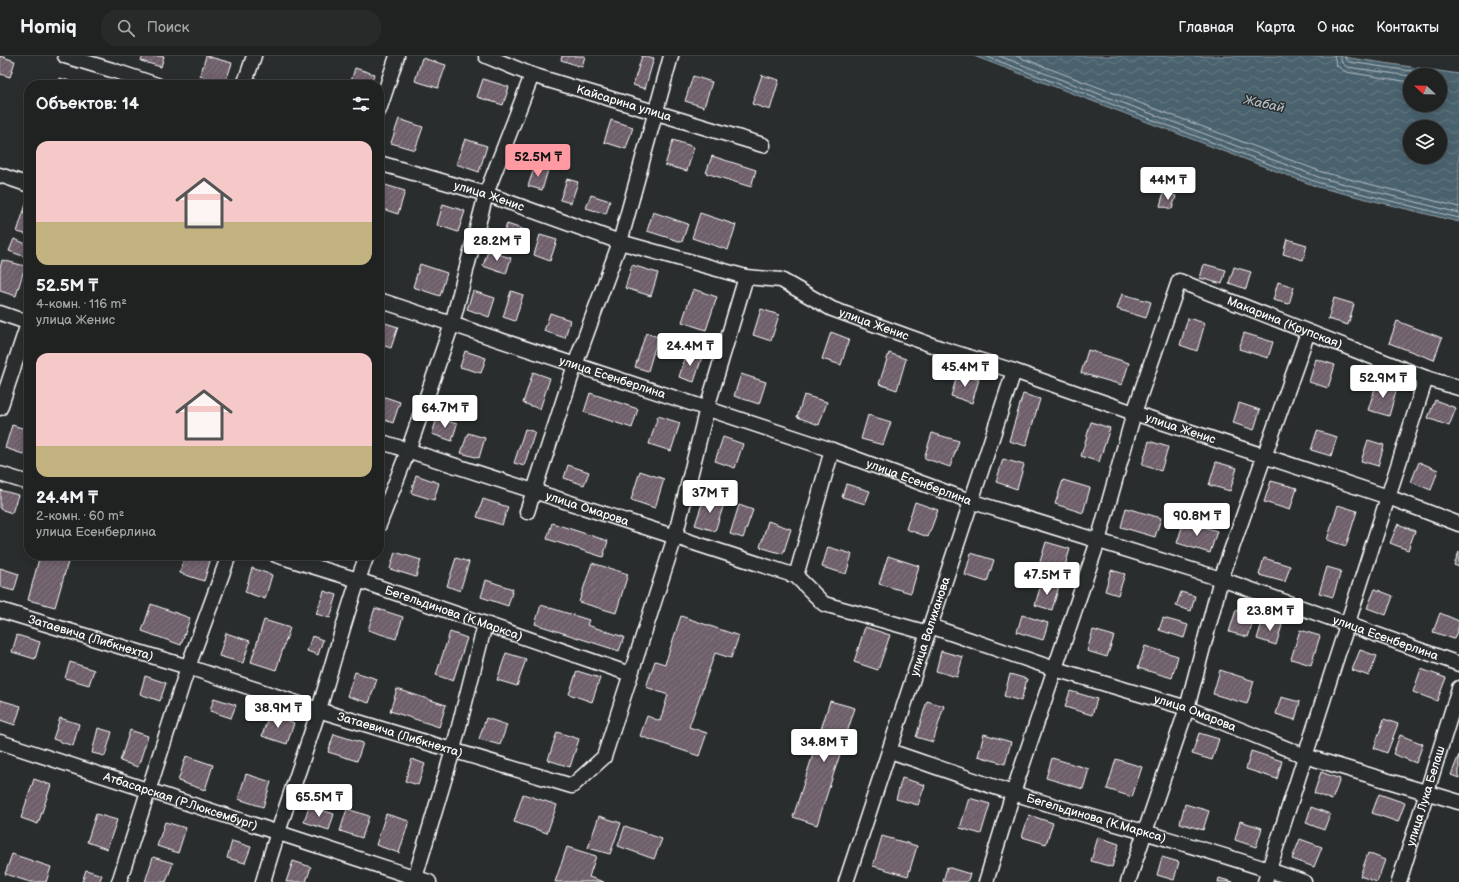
<!DOCTYPE html>
<html lang="ru">
<head>
<meta charset="utf-8">
<style>
  :root { --surface:#202222; --page:#282a2a; --text:#f1f3f6; --muted:#a2a4a5; --line:#3d3f40; --accent:#ff9aa2 }
  body { margin:0; font-family:"Balsamiq Sans",sans-serif; background:var(--page); color:var(--text); height:100vh; display:flex; flex-direction:column; font-size:15px; white-space:nowrap }
  * { box-sizing:border-box; margin:0 }
  p { font-size:13px; color:var(--muted) }
  .icon { flex:none; width:22px; height:22px; fill:none; stroke:currentColor; stroke-width:2; stroke-linecap:round; stroke-linejoin:round }
  .map { position:relative; flex:1; overflow:hidden }
  .side { position:absolute; left:24px; top:24px; width:360px; height:480px; display:flex; flex-direction:column; background:var(--surface); border-radius:16px; box-shadow:0 2px 10px #0003,0 0 0 1px var(--line) }
  .side>* { flex:none }
  .needle { width:26px; rotate:292deg }
  .buttons { position:absolute; left:1403px; top:12px; display:grid; gap:8px }
  .buttons a { display:grid; place-items:center; width:44px; height:44px; border-radius:50%; background:var(--surface); box-shadow:0 2px 10px #0003,0 0 0 1px var(--line); font-size:20px }
  .price { position:absolute; translate:-50% -34px; padding:0 9px; border-radius:4px; background:#fff; color:#222; font-size:13px; line-height:26px; filter:drop-shadow(0 1px 2px #0008) }
  .price::after { content:''; position:absolute; left:50%; top:24px; width:12px; height:9px; margin-left:-6px; background:inherit; clip-path:polygon(0 0,100% 0,50% 100%) }
  .price.selected { background:var(--accent); color:#111 }
  ul { padding:0; list-style:none }
  li { display:grid; align-content:center; gap:8px; height:212px; padding:0 12px }
  li span { display:grid; place-items:center; height:124px; border-radius:12px; color:#555 }
  li>.icon { margin-inline-start:auto }
  span .icon { width:72px; height:72px; fill:#fffc; stroke-width:1 }
  li b { font-size:17px }
  h2 { display:flex; justify-content:space-between; align-items:center; height:48px; padding:0 12px; font-size:17px }
  header { display:flex; align-items:center; gap:24px; box-sizing:border-box; height:56px; padding:0 20px; background:var(--surface); border-bottom:1px solid var(--line) }
  header strong { font-size:19px }
  nav { display:flex; gap:22px; margin-inline-start:auto; font-size:14px }
  .search { width:280px; height:36px; background:var(--page); display:flex; align-items:center; gap:10px; box-sizing:border-box; padding:0 14px; border-radius:16px; color:var(--muted); font-size:15px }
  .map>svg:first-child { display:block }
</style>
</head>
<body>
<header>
<strong>Homiq</strong>
<div class="search"><svg class="icon" aria-label="search" viewBox="0 0 24 24"><circle cx="10" cy="10" r="6"/><path d="M15 15l6 6"/></svg>Поиск</div>
<nav><a>Главная</a><a>Карта</a><a>О нас</a><a>Контакты</a></nav>
</header>
<div class="map">
<svg width="1459" height="826" viewBox="0 0 1459 826">
  <defs>
    <pattern id="water-waves" width="16" height="10" patternUnits="userSpaceOnUse"><rect width="16" height="10" fill="#4a626e"/><path d="M0 5q4-4 8 0t8 0" fill="none" stroke="#657a84"/></pattern>
    <pattern id="building-hatch" width="6" height="6" patternUnits="userSpaceOnUse"><rect width="6" height="6" fill="#6e5e6a"/><path d="M-1 1l2-2M0 6l6-6M5 7l2-2" fill="none" stroke="#847680"/></pattern>
  </defs>
  <rect width="100%" height="100%" fill="#2a2d2e"/>
  <filter id="ink" filterUnits="userSpaceOnUse"><feTurbulence type="fractalNoise" baseFrequency=".025" numOctaves="2"/><feDisplacementMap in="SourceGraphic" scale="8" xChannelSelector="R" yChannelSelector="G"/><feConvolveMatrix kernelMatrix="1 2 1 2 8 2 1 2 1" color-interpolation-filters="sRGB"/></filter>
  <g filter="url(#ink)">
    <path fill="url(#water-waves)" stroke="#92a1a8" fill-rule="evenodd" d="M974 0H1336L1459 18V166L1318 131ZM1410 19H1440V49H1410ZM1410 71H1440V101H1410Z"/>
    <g fill="none" stroke-linecap="round" stroke-linejoin="round">
      <g stroke="#b7c0c5" stroke-width="1">
        <polyline points="985,0 1319,127 1459,162"/>
        <polyline points="999,0 1321,122 1459,157"/>
        <polyline points="1016,0 1322,116 1459,151"/>
        <polyline points="1334,0 1337,10 1346,16 1410,26"/>
        <polyline points="1340,0 1342,7 1347,11 1410,20"/>
        <polyline points="1345,0 1346,4 1349,6 1439,19"/>
      </g>
    </g>
    <g fill="url(#building-hatch)" stroke="#fff">
      <polygon points="0,0 15,5 10,21 0,18"/>
      <polygon points="143,0 164,0 161,11 141,5"/>
      <polygon points="206,0 232,7 225,28 200,20"/>
      <polygon points="562,0 585,0 582,11 561,4"/>
      <polygon points="642,0 654,2 645,33 633,29"/>
      <polygon points="422,2 446,9 438,32 415,25"/>
      <polygon points="355,12 374,18 371,29 350,29"/>
      <polygon points="762,19 779,24 770,54 752,48"/>
      <polygon points="693,20 712,26 704,51 685,45"/>
      <polygon points="60,22 83,29 58,29"/>
      <polygon points="483,23 509,31 503,49 477,41"/>
      <polygon points="271,24 288,29 269,29"/>
      <polygon points="399,63 423,71 415,94 391,87"/>
      <polygon points="611,64 633,71 626,93 604,86"/>
      <polygon points="465,83 487,90 479,116 456,108"/>
      <polygon points="673,84 694,91 687,115 665,109"/>
      <polygon points="712,100 756,114 751,131 706,117"/>
      <polygon points="535,110 548,114 542,134 528,130"/>
      <polygon points="567,123 578,126 571,147 560,144"/>
      <polygon points="379,127 405,135 398,158 379,152"/>
      <polygon points="1164,136 1176,140 1172,153 1160,150"/>
      <polygon points="591,139 610,145 606,158 586,152"/>
      <polygon points="26,148 29,149 29,179 17,176"/>
      <polygon points="443,148 465,155 458,176 437,169"/>
      <polygon points="653,156 688,168 682,186 647,175"/>
      <polygon points="700,157 736,169 728,194 692,182"/>
      <polygon points="507,168 528,175 524,189 502,182"/>
      <polygon points="540,179 557,184 550,205 534,199"/>
      <polygon points="14,183 29,189 28,202 9,195"/>
      <polygon points="1287,183 1307,189 1303,204 1283,198"/>
      <polygon points="488,195 511,202 506,218 483,210"/>
      <polygon points="2,204 25,210 16,240 0,235 0,212"/>
      <polygon points="420,208 447,217 440,240 413,231"/>
      <polygon points="1204,208 1226,214 1222,228 1200,222"/>
      <polygon points="632,209 658,217 651,240 625,232"/>
      <polygon points="1234,211 1251,216 1246,233 1229,227"/>
      <polygon points="1278,226 1294,231 1289,248 1273,244"/>
      <polygon points="693,233 717,241 706,274 682,266"/>
      <polygon points="473,235 495,242 489,261 467,253"/>
      <polygon points="511,235 523,239 515,265 503,261"/>
      <polygon points="1122,238 1151,246 1146,262 1117,253"/>
      <polygon points="1334,242 1354,248 1348,269 1328,263"/>
      <polygon points="761,253 779,259 771,285 753,279"/>
      <polygon points="550,257 570,264 565,282 544,275"/>
      <polygon points="1188,262 1205,267 1197,295 1180,289"/>
      <polygon points="379,265 398,271 391,292 379,288"/>
      <polygon points="1397,265 1442,282 1434,304 1389,287"/>
      <polygon points="831,276 849,283 841,309 822,303"/>
      <polygon points="646,277 658,281 648,315 635,311"/>
      <polygon points="1244,277 1273,286 1268,302 1239,293"/>
      <polygon points="1088,294 1129,307 1122,329 1081,317"/>
      <polygon points="465,295 486,302 481,317 460,311"/>
      <polygon points="687,296 702,301 694,326 679,321"/>
      <polygon points="889,297 906,303 897,334 879,328"/>
      <polygon points="1316,303 1335,309 1328,332 1309,326"/>
      <polygon points="533,316 550,322 540,353 523,347"/>
      <polygon points="958,317 979,323 972,347 951,340"/>
      <polygon points="741,318 766,326 759,348 734,340"/>
      <polygon points="1377,326 1397,332 1389,360 1368,354"/>
      <polygon points="590,337 638,353 632,372 584,356"/>
      <polygon points="1023,338 1040,343 1026,390 1009,385"/>
      <polygon points="379,339 400,346 393,367 379,362"/>
      <polygon points="804,339 827,346 819,369 797,361"/>
      <polygon points="1435,344 1456,352 1449,370 1428,362"/>
      <polygon points="1239,347 1260,354 1254,374 1233,367"/>
      <polygon points="868,359 891,366 883,389 861,383"/>
      <polygon points="658,360 680,367 671,395 649,388"/>
      <polygon points="437,362 457,368 452,385 432,378"/>
      <polygon points="1091,366 1110,372 1099,406 1081,400"/>
      <polygon points="12,369 29,374 29,400 5,392"/>
      <polygon points="525,373 535,376 524,410 514,407"/>
      <polygon points="1317,375 1337,381 1331,400 1311,394"/>
      <polygon points="468,377 485,382 479,402 461,397"/>
      <polygon points="932,377 959,385 950,411 924,402"/>
      <polygon points="723,381 743,388 735,412 715,405"/>
      <polygon points="1368,384 1384,389 1378,410 1361,405"/>
      <polygon points="1149,385 1168,391 1161,415 1142,409"/>
      <polygon points="1003,403 1024,409 1017,433 996,426"/>
      <polygon points="1216,406 1237,412 1230,435 1209,429"/>
      <polygon points="1419,406 1438,414 1431,434 1411,426"/>
      <polygon points="568,409 589,416 584,429 564,422"/>
      <polygon points="640,415 664,423 655,452 631,444"/>
      <polygon points="416,419 439,427 434,444 411,437"/>
      <polygon points="1063,424 1090,432 1083,457 1055,448"/>
      <polygon points="1271,425 1297,432 1290,454 1264,446"/>
      <polygon points="846,428 870,435 865,448 842,441"/>
      <polygon points="0,434 18,439 12,457 0,453"/>
      <polygon points="704,442 724,448 715,475 695,469"/>
      <polygon points="483,443 508,451 502,469 477,461"/>
      <polygon points="915,446 938,454 928,481 906,473"/>
      <polygon points="739,449 753,454 743,482 730,478"/>
      <polygon points="1338,449 1357,455 1346,490 1327,484"/>
      <polygon points="1126,452 1161,462 1155,481 1121,471"/>
      <polygon points="768,465 791,473 783,498 760,491"/>
      <polygon points="1184,465 1217,475 1210,497 1177,487"/>
      <polygon points="552,467 608,485 603,501 547,483"/>
      <polygon points="1398,468 1415,475 1408,494 1390,487"/>
      <polygon points="1046,486 1070,493 1060,526 1036,519"/>
      <polygon points="828,491 852,498 846,518 822,511"/>
      <polygon points="395,496 421,504 416,521 390,513"/>
      <polygon points="1459,496 1459,511 1454,509"/>
      <polygon points="971,497 994,504 987,526 965,519"/>
      <polygon points="40,499 70,499 55,551 28,544"/>
      <polygon points="185,499 203,499 211,502 204,525 180,517"/>
      <polygon points="888,500 919,510 911,537 879,528"/>
      <polygon points="456,502 469,506 460,535 447,530"/>
      <polygon points="1264,502 1290,510 1285,526 1259,519"/>
      <polygon points="592,507 628,518 616,557 579,546"/>
      <polygon points="1327,511 1341,515 1333,541 1319,537"/>
      <polygon points="0,512 19,518 14,535 0,531"/>
      <polygon points="252,512 272,519 265,543 245,536"/>
      <polygon points="1111,514 1125,518 1118,539 1105,535"/>
      <polygon points="486,524 513,533 508,550 481,541"/>
      <polygon points="1042,525 1059,530 1052,554 1035,549"/>
      <polygon points="1375,533 1393,540 1386,559 1367,552"/>
      <polygon points="324,535 337,539 330,562 316,558"/>
      <polygon points="1181,536 1195,540 1191,555 1176,550"/>
      <polygon points="151,548 190,562 181,589 142,575"/>
      <polygon points="541,549 589,564 587,569 624,581 619,595 535,568"/>
      <polygon points="375,552 403,561 396,583 368,574"/>
      <polygon points="1236,554 1255,560 1248,581 1229,576"/>
      <polygon points="1440,557 1459,565 1459,570 1454,583 1433,576"/>
      <polygon points="1022,559 1048,567 1043,584 1017,576"/>
      <polygon points="681,560 739,580 731,602 715,597 689,671 707,677 699,700 640,680 647,660 660,665 668,639 646,631 655,605 665,608"/>
      <polygon points="1163,562 1188,569 1184,582 1159,574"/>
      <polygon points="1263,563 1282,569 1276,589 1257,583"/>
      <polygon points="264,564 290,572 276,614 251,606"/>
      <polygon points="865,571 890,579 878,614 854,606"/>
      <polygon points="1093,574 1114,580 1107,601 1087,595"/>
      <polygon points="1300,574 1320,580 1311,609 1291,603"/>
      <polygon points="450,576 467,582 453,625 436,619"/>
      <polygon points="226,577 250,585 243,607 219,600"/>
      <polygon points="17,579 40,586 35,603 12,596"/>
      <polygon points="312,580 323,584 318,599 307,595"/>
      <polygon points="1145,590 1178,600 1172,622 1138,612"/>
      <polygon points="1360,594 1377,600 1369,620 1352,614"/>
      <polygon points="941,595 963,601 957,621 936,615"/>
      <polygon points="506,597 526,603 517,630 497,624"/>
      <polygon points="70,606 94,614 89,629 65,622"/>
      <polygon points="1421,613 1446,622 1437,645 1413,636"/>
      <polygon points="1220,614 1254,625 1247,648 1213,638"/>
      <polygon points="577,615 600,622 592,646 569,638"/>
      <polygon points="355,616 377,623 369,647 347,640"/>
      <polygon points="1010,618 1027,623 1021,645 1004,640"/>
      <polygon points="145,620 166,627 160,645 140,638"/>
      <polygon points="397,633 446,649 439,671 390,655"/>
      <polygon points="1070,635 1097,643 1092,659 1065,651"/>
      <polygon points="1281,641 1300,646 1295,664 1276,658"/>
      <polygon points="214,642 236,649 231,662 210,655"/>
      <polygon points="0,644 21,650 15,669 0,664"/>
      <polygon points="830,645 855,652 817,769 793,761"/>
      <polygon points="927,645 944,650 933,686 916,681"/>
      <polygon points="269,658 294,667 287,688 262,680"/>
      <polygon points="60,662 79,668 73,690 53,683"/>
      <polygon points="486,662 507,669 500,689 479,683"/>
      <polygon points="1384,663 1398,668 1387,697 1374,692"/>
      <polygon points="98,672 112,676 105,700 92,697"/>
      <polygon points="130,674 148,680 138,711 120,705"/>
      <polygon points="557,676 579,683 570,711 548,704"/>
      <polygon points="1199,677 1219,683 1212,704 1192,698"/>
      <polygon points="334,678 363,687 357,705 328,696"/>
      <polygon points="984,678 1011,686 1005,708 978,700"/>
      <polygon points="1400,679 1423,688 1416,707 1393,698"/>
      <polygon points="1251,695 1282,705 1277,723 1246,713"/>
      <polygon points="1459,699 1459,722 1451,719"/>
      <polygon points="186,700 213,709 205,734 178,725"/>
      <polygon points="1052,702 1089,713 1083,733 1046,722"/>
      <polygon points="412,703 425,708 418,729 405,725"/>
      <polygon points="1116,703 1142,711 1132,741 1107,733"/>
      <polygon points="1321,716 1340,723 1332,744 1314,737"/>
      <polygon points="246,718 271,726 263,751 238,743"/>
      <polygon points="902,722 925,729 918,749 896,743"/>
      <polygon points="34,723 51,729 38,768 21,762"/>
      <polygon points="523,738 557,749 547,777 514,766"/>
      <polygon points="1379,738 1405,747 1398,766 1372,757"/>
      <polygon points="969,742 990,748 981,778 960,772"/>
      <polygon points="1185,748 1209,755 1203,774 1180,767"/>
      <polygon points="309,750 334,758 329,774 304,766"/>
      <polygon points="1311,751 1330,758 1324,774 1306,767"/>
      <polygon points="347,753 369,760 362,782 340,775"/>
      <polygon points="96,758 117,764 107,793 87,786"/>
      <polygon points="386,758 409,765 399,797 376,789"/>
      <polygon points="1029,759 1053,767 1046,788 1022,781"/>
      <polygon points="599,760 621,767 610,798 588,792"/>
      <polygon points="1240,765 1262,772 1256,791 1235,784"/>
      <polygon points="165,766 186,772 178,797 157,790"/>
      <polygon points="625,770 662,783 654,803 618,790"/>
      <polygon points="882,780 917,790 908,820 873,810"/>
      <polygon points="1098,781 1119,788 1112,811 1091,805"/>
      <polygon points="1300,783 1322,791 1314,811 1292,803"/>
      <polygon points="232,785 251,791 245,807 227,802"/>
      <polygon points="567,791 596,800 589,821 604,826 555,826"/>
      <polygon points="1368,797 1385,804 1377,826 1360,820"/>
      <polygon points="12,798 51,811 46,826 30,826 5,818"/>
      <polygon points="153,801 173,807 166,826 145,826"/>
      <polygon points="1162,801 1179,806 1174,824 1157,819"/>
      <polygon points="293,805 311,811 306,826 286,826"/>
      <polygon points="947,811 970,818 967,826 943,826"/>
      <polygon points="86,814 102,819 99,826 82,826"/>
      <polygon points="1219,822 1233,826 1218,826"/>
    </g>
    <g fill="none" stroke-linecap="round" stroke-linejoin="round">
      <g stroke="#fff" stroke-width="17">
        <g id="minor">
          <polyline points="65,0 112,14 157,29"/>
          <path id="s1" d="M486 0 532 19 763 89"/>
          <polyline points="244,29 254,0"/>
          <polyline points="379,54 397,0"/>
          <path id="s2" d="M379 107 486 138 620 186 746 221 781 224 832 253 940 292 1014 315 1134 357 1388 441 1459 468"/>
          <polyline points="0,119 29,129"/>
          <path id="s3" d="M379 244 832 394 970 445 1221 523 1459 608"/>
          <polyline points="0,257 29,267"/>
          <polyline points="0,352 29,265"/>
          <path id="s4" d="M379 385 796 520 824 548 928 577"/>
          <polyline points="0,418 29,427"/>
          <polyline points="527,456 575,309 620,186 671,0"/>
          <polyline points="379,469 408,395 452,268 486,138 532,19"/>
          <path id="s5" d="M276 499 358 524 630 618"/>
          <polyline points="796,520 832,394"/>
          <path id="s6" d="M0 554 188 611 318 654 572 730 604 701 675 481 707 352 746 221"/>
          <path id="s7" d="M930 570 1055 613 1187 652 1305 700 1459 746"/>
          <path id="s8" d="M0 686 429 826"/>
          <path id="s9" d="M890 695C931 709 972 724 1013 737 1110 768 1208 792 1304 826"/>
          <polyline points="415,822 453,694 485,568"/>
          <polyline points="119,826 188,611 229,499"/>
          <path d="M263 826C279 767 301 711 319 653 335 601 348 549 367 499"/>
          <path id="s10" d="M846 826 1014 315"/>
          <path id="s11" d="M986 826 1013 737 1098 485 1134 357 1179 225 1426 322 1459 332"/>
          <polyline points="1128,826 1187,652 1221,523 1308,276"/>
          <polyline points="1265,826 1426,322"/>
          <path id="s12" d="M1399 826 1459 632"/>
        </g>
      </g>
      <use href="#minor" stroke="#2a2d2e" stroke-width="14"/>
    </g>
  </g>
  <g text-anchor="middle" dominant-baseline="central" stroke-width="3" stroke-linejoin="round" paint-order="stroke">
    <g font-size="12" fill="#fff" stroke="#2a2d2e">
      <text stroke="none"><textPath href="#s1" startOffset="146">Кайсарина улица</textPath></text>
      <text stroke="none"><textPath href="#s2" startOffset="115">улица Женис</textPath></text>
      <text stroke="none"><textPath href="#s11" startOffset="745">Макарина (Крупская)</textPath></text>
      <text stroke="none"><textPath href="#s2" startOffset="523">улица Женис</textPath></text>
      <text stroke="none"><textPath href="#s3" startOffset="246">улица Есенберлина</textPath></text>
      <text stroke="none"><textPath href="#s2" startOffset="847">улица Женис</textPath></text>
      <text stroke="none"><textPath href="#s3" startOffset="570">улица Есенберлина</textPath></text>
      <text stroke="none"><textPath href="#s4" startOffset="219">улица Омарова</textPath></text>
      <text stroke="none"><textPath href="#s5" startOffset="187">Бегельдинова (К.Маркса)</textPath></text>
      <text stroke="none"><textPath href="#s10" startOffset="269">улица Валиханова</textPath></text>
      <text stroke="none"><textPath href="#s6" startOffset="95">Затаевича (Либкнехта)</textPath></text>
      <text stroke="none"><textPath href="#s3" startOffset="1062">улица Есенберлина</textPath></text>
      <text stroke="none"><textPath href="#s7" startOffset="279">улица Омарова</textPath></text>
      <text stroke="none"><textPath href="#s6" startOffset="419">Затаевича (Либкнехта)</textPath></text>
      <text stroke="none"><textPath href="#s12" startOffset="90">улица Лука Белаш</textPath></text>
      <text stroke="none"><textPath href="#s8" startOffset="190">Атбасарская (Р.Люксембург)</textPath></text>
      <text stroke="none"><textPath href="#s9" startOffset="217">Бегельдинова (К.Маркса)</textPath></text>
    </g>
    <g font-size="13" font-style="italic" fill="#aeb8be" stroke="#2a2d2e">
      <text transform="translate(1264 48) rotate(12)">Жабай</text>
    </g>
  </g>
</svg>
<div class="buttons">
<a><svg class="needle" viewBox="-14 -14 28 28"><path d="M0-13l5 13h-10z" fill="#e53935"/><path d="M0 13l5-13h-10z" fill="#a2a4a5"/></svg></a>
<a><svg class="icon" aria-label="layers" viewBox="0 0 24 24"><path d="M12 4l9 5-9 5-9-5zM3 14l9 5 9-5"/></svg></a>
</div>
<b class="price selected" style="left:538px;top:122px">52.5M ₸</b>
<b class="price" style="left:1168px;top:145px">44M ₸</b>
<b class="price" style="left:497px;top:206px">28.2M ₸</b>
<b class="price" style="left:690px;top:311px">24.4M ₸</b>
<b class="price" style="left:965px;top:332px">45.4M ₸</b>
<b class="price" style="left:1383px;top:343px">52.9M ₸</b>
<b class="price" style="left:445px;top:373px">64.7M ₸</b>
<b class="price" style="left:710px;top:458px">37M ₸</b>
<b class="price" style="left:1197px;top:481px">90.8M ₸</b>
<b class="price" style="left:1047px;top:540px">47.5M ₸</b>
<b class="price" style="left:1270px;top:576px">23.8M ₸</b>
<b class="price" style="left:278px;top:673px">38.9M ₸</b>
<b class="price" style="left:824px;top:707px">34.8M ₸</b>
<b class="price" style="left:319px;top:762px">65.5M ₸</b>
<section class="side">
<h2>Объектов: 14<svg class="icon" aria-label="filters" viewBox="0 0 24 24"><path d="M4 7h16M4 17h16"/><circle cx="9" cy="7" r="2"/><circle cx="15" cy="17" r="2"/></svg></h2>
<ul>
<li><span style="background:linear-gradient(#f6c9c9 65%,#c2b280 0)"><svg class="icon" aria-label="home" viewBox="0 0 24 24"><path d="M3 11l9-7 9 7M6 9v11h12V9"/></svg></span><div><b>52.5M ₸</b><p>4-комн. · 116 m²</p><p>улица Женис</p></div></li>
<li><span style="background:linear-gradient(#f6c9c9 75%,#c2b280 0)"><svg class="icon" aria-label="home" viewBox="0 0 24 24"><path d="M3 11l9-7 9 7M6 9v11h12V9"/></svg></span><div><b>24.4M ₸</b><p>2-комн. · 60 m²</p><p>улица Есенберлина</p></div></li>
</ul>
</section>
</div>
</body>
</html>
